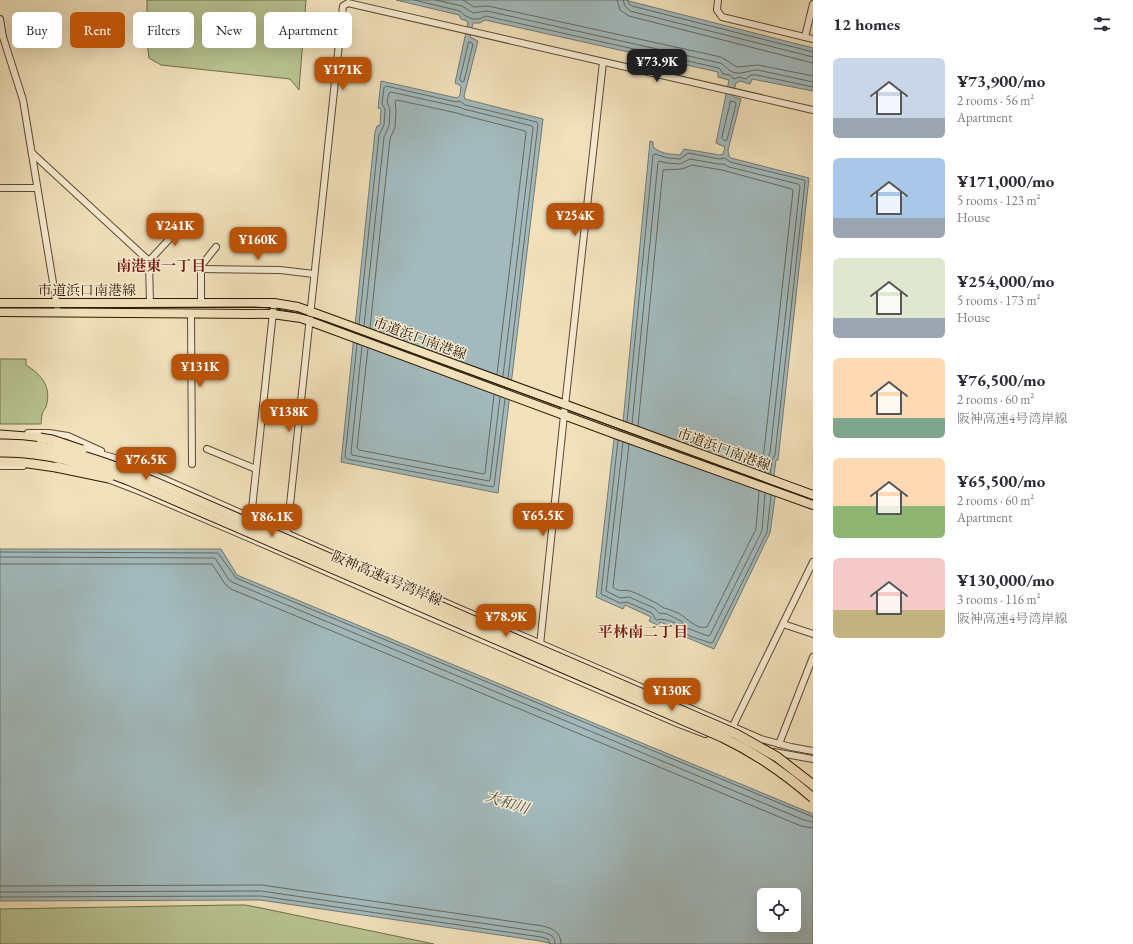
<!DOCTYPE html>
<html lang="en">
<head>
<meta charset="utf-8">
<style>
  :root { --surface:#fff; --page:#f7f7f7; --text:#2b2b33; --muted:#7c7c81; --accent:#b45309 }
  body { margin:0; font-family:"EB Garamond","Noto Serif JP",serif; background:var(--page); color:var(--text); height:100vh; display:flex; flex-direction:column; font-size:15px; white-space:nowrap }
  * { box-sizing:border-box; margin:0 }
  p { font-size:13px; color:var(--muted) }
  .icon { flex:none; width:22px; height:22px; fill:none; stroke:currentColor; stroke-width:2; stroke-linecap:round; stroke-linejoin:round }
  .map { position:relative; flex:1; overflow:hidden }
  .side { display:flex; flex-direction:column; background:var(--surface); width:320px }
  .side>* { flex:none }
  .hud { position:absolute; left:12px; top:12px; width:380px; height:36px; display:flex; gap:8px }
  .tools { position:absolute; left:757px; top:888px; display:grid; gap:8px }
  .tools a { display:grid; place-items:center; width:44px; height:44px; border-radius:6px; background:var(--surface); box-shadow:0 4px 16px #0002; font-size:20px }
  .price { position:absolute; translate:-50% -34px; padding:0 9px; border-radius:8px; background:var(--accent); color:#fff; font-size:13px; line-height:26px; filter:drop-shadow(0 1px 2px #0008) }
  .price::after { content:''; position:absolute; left:50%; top:24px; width:12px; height:9px; margin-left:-6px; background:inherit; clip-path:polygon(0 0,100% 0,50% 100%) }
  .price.selected { background:#222; color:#fff }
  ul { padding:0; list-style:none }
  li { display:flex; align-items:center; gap:12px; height:100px; padding:0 20px }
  li span { display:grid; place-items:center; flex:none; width:112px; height:80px; border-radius:6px; color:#555 }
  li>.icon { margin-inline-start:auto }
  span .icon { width:48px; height:48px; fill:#fffc; stroke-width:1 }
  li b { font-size:17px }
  h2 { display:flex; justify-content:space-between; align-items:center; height:48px; padding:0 20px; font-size:17px }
  .pill { padding:0 14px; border-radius:6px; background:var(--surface); box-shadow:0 4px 16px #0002; font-size:14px; line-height:36px }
  .pill.selected { background:var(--accent); color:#fff }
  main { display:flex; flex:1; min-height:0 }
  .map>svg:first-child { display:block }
</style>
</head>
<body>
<main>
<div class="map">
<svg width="813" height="944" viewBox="0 0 813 944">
  <rect width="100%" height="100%" fill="#f2e2bc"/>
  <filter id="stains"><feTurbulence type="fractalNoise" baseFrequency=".005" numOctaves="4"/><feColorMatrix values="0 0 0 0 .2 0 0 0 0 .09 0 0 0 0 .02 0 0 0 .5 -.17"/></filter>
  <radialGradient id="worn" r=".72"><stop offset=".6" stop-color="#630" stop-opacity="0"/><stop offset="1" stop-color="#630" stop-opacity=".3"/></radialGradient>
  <g fill="#b8c492" stroke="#726e4a">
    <polygon points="147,0 306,0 299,90 290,79 161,65 149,58 147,40"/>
    <path d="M0 359H26V365C42 375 52 387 46 407 45 409 42 412 42 415 41 417 42 421 41 424H0Z"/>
    <polygon points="232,905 245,905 261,908 434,944 0,944 0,909"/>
  </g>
  <g fill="#a2babd" stroke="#737972" fill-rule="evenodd">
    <path d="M396 0H625L813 48V91L752 79 750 84 740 81 736 83 733 95 734 97 741 99 728 150 729 156 731 158 809 178 778 460H776L774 476 775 498 770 533 714 649 676 633 677 629 660 622 659 626 649 621 651 617 625 605 623 609 596 597 614 439 623 422 650 141 653 142V147C661 154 670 154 680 155L684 149 720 155 723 154 725 147 716 143 729 80 718 77V72L485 20 480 23H473L470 37 478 41 464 96 465 99 543 119 498 493 341 462 375 132 377 126 380 125 381 109 378 108 381 81 457 98 460 95 461 86 455 83 468 23 467 21 461 19 459 15Z"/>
    <path d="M0 549H221L237 575 813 814V944H553L540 941 260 900 0 901ZM764 895H794V925H764Z"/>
  </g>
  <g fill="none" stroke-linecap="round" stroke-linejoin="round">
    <g stroke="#67685f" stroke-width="1">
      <polyline points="414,0 460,11 464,15 472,19 479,19 486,16 719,68 721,70 723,74 730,75 734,79 739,77 746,79 751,75 757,75 813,87"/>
      <path d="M436 0 462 6 473 13 487 11 720 63C726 66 729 72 736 73 743 74 750 70 758 70L813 82"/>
      <polyline points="463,0 474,7 488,6 721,57 737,67 758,65 813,76"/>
      <polyline points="617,0 620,10 629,16 813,63"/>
      <polyline points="623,0 625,6 630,11 813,57"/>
      <polyline points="628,0 629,4 632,6 813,52"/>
      <polygon points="469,42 472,43 473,44 464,81 462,82 460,80"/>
      <polygon points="731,101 735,102 736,104 727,140 725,141 722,138"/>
      <polyline points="359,324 379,135 384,125 385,109 382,104 384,87 386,86 456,102 460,101 465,105 537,122 538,124 508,378"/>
      <polyline points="364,326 384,137 389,126 390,109 387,102 389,93 391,92 459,107 464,109 532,126 533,128 503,376"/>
      <polyline points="370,328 390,139 395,127 396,110 395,101 397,100 457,113 463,115 525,131 526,133 497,374"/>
      <polyline points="357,344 345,457 347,459 493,487 494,486 505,399"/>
      <polyline points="362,346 351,453 352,455 489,481 490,480 500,397"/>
      <polyline points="368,348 357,448 359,450 484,474 485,473 494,395"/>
      <polyline points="627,422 653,155 655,154 668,158 680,159 688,153 719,159 725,158 730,162 804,180 805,182 775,455 772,460 770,474"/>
      <polyline points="632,424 658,162 659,161 667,163 680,164 690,159 718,164 724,164 729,167 798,184 800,186 770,453 767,459 765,472"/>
      <polyline points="638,426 663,170 682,169 692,165 722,170 792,189 793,191 764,451 762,458 760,470"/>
      <path d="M618 440 601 594 620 603 627 602 652 613 656 620C662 618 676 621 680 627 683 632 678 629 683 632 691 638 701 639 710 643L713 642 767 532 771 495"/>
      <polyline points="623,442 606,591 620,598 629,597 654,608 659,613 667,614 681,621 687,628 708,636 710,635 762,531 765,493"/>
      <path d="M629 444 613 587C620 593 622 589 630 591 639 594 648 599 656 603 659 604 661 607 664 608 669 609 673 611 678 613 688 618 695 630 707 627L756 529 759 491"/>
      <polyline points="0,552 218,553 236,578 813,817"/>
      <polyline points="0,557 215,558 229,580 234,583 804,820 813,822"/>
      <polyline points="0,564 212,564 225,584 231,589 801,826 813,828"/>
      <path d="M0 886 262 885 543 926C553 929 561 932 561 944"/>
      <path d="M0 892 261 891 542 932C549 934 555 935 555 944"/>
      <polyline points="0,897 261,896 541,937 548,939 550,944"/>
    </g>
    <g stroke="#5e4a30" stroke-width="8">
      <g id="minor">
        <polyline points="718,0 717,10 722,17 813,39"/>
        <polyline points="0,19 3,37 23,100 58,313"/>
        <polyline points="805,37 813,4"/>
        <polyline points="32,153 149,261 150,303"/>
        <polyline points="0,188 37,188"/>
        <polyline points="149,261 187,220"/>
        <polyline points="201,269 280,270 314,274"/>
        <polyline points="201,303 201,266 216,247"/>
        <polyline points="191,313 192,464"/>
        <polyline points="28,433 49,433 68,436 101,451"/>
        <polyline points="79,448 115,458 148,472 331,553 761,739 791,747 813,751"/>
        <polyline points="207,449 256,469"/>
        <polyline points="28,459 60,464"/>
        <polyline points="0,466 23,466"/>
        <polyline points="105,478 139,491 270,547 411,609 679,724 705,734"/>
        <polyline points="251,518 274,303"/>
        <polyline points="273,548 287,533 343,6 348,3 813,110"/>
        <polyline points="783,624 813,634"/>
        <polyline points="540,645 564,415 603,62"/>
        <polyline points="731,730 813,562"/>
        <polyline points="779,744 813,657"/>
        <polyline points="774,752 813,759"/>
      </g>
    </g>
    <g stroke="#2c1701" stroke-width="10">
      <g id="major">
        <polyline points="0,303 274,303 298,307 813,495"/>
        <polyline points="0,312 272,314 301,318 615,434 813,505"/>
      </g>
    </g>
    <g stroke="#2c1701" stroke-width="11">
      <g id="highway">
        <polyline points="0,435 40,438"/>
        <polyline points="0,461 21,462 56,467"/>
      </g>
    </g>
    <use href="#minor" stroke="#f7ecd3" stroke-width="6"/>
    <use href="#major" stroke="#f2e2bc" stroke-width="8"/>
    <use href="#highway" stroke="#f2e2bc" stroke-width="9"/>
    <path stroke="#2c1701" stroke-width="1" d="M0 308 254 307C283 308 309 315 336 325L813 500"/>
    <g stroke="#2c1701" stroke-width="11" stroke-linecap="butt">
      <g id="highway-bridge">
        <polyline points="40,438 52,440 82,450"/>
        <path d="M0 444C56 443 106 462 157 483L541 650 736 734 777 757 813 785"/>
        <path d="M0 452C45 451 86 464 128 480L722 737C755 753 785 773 813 798"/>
        <polyline points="56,467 109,478"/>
      </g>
    </g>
    <use href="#highway-bridge" stroke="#f2e2bc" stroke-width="9"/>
  </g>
  <g text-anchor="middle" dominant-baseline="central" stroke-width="3" stroke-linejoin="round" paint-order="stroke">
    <g font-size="14" fill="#2c1701" stroke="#f7ecd3">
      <text x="87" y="290">市道浜口南港線</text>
      <text transform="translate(420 338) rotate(20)">市道浜口南港線</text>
      <text transform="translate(724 449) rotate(20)">市道浜口南港線</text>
      <text transform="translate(387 578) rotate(23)">阪神高速4号湾岸線</text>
    </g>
    <g font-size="15" font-weight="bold" fill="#7a1f14" stroke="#f7ecd3">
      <text x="161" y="265">南港東一丁目</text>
      <text x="643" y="631">平林南二丁目</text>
    </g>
    <g font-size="15" font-style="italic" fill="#555043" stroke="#f7ecd3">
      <text transform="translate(507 802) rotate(18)">大和川</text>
    </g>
  </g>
  <rect width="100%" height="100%" filter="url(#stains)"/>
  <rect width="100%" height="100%" fill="url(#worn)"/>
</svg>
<div class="tools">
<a><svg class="icon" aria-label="locate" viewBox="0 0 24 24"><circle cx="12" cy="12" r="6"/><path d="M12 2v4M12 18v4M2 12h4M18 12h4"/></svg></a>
</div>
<b class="price selected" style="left:657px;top:83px">¥73.9K</b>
<b class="price" style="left:343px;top:91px">¥171K</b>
<b class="price" style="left:575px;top:237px">¥254K</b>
<b class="price" style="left:175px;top:247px">¥241K</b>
<b class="price" style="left:258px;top:261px">¥160K</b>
<b class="price" style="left:200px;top:388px">¥131K</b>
<b class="price" style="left:289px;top:433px">¥138K</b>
<b class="price" style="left:146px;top:481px">¥76.5K</b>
<b class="price" style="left:543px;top:537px">¥65.5K</b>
<b class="price" style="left:272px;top:538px">¥86.1K</b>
<b class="price" style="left:506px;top:638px">¥78.9K</b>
<b class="price" style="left:672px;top:712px">¥130K</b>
<div class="hud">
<a class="pill">Buy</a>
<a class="pill selected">Rent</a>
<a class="pill">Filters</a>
<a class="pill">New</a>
<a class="pill">Apartment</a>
</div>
</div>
<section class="side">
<h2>12 homes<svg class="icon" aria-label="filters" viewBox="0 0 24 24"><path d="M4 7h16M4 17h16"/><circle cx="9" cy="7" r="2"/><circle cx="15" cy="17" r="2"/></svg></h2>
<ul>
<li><span style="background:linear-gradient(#c9d6e8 75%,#9aa5b1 0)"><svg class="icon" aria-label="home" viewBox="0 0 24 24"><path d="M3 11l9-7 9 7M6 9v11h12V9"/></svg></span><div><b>¥73,900/mo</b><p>2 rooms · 56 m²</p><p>Apartment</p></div></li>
<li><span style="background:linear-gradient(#a9c7e8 75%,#9aa5b1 0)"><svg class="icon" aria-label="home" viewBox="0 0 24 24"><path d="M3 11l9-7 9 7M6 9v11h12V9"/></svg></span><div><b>¥171,000/mo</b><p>5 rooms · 123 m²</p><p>House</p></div></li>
<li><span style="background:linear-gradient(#dfe7d0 75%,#9aa5b1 0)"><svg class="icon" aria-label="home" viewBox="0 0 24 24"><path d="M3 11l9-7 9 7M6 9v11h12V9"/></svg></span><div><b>¥254,000/mo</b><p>5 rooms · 173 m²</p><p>House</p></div></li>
<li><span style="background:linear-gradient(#ffd9b3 75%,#7fa58c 0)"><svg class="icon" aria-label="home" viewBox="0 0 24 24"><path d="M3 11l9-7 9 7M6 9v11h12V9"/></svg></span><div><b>¥76,500/mo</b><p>2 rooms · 60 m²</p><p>阪神高速4号湾岸線</p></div></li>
<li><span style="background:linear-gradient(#ffd9b3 60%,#8fb573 0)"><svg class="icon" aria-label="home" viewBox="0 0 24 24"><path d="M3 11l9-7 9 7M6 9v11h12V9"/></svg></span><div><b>¥65,500/mo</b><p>2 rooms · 60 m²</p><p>Apartment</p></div></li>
<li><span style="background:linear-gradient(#f6c9c9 65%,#c2b280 0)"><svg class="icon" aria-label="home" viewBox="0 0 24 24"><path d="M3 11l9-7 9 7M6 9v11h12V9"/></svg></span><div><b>¥130,000/mo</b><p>3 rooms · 116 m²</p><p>阪神高速4号湾岸線</p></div></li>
</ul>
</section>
</main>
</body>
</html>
